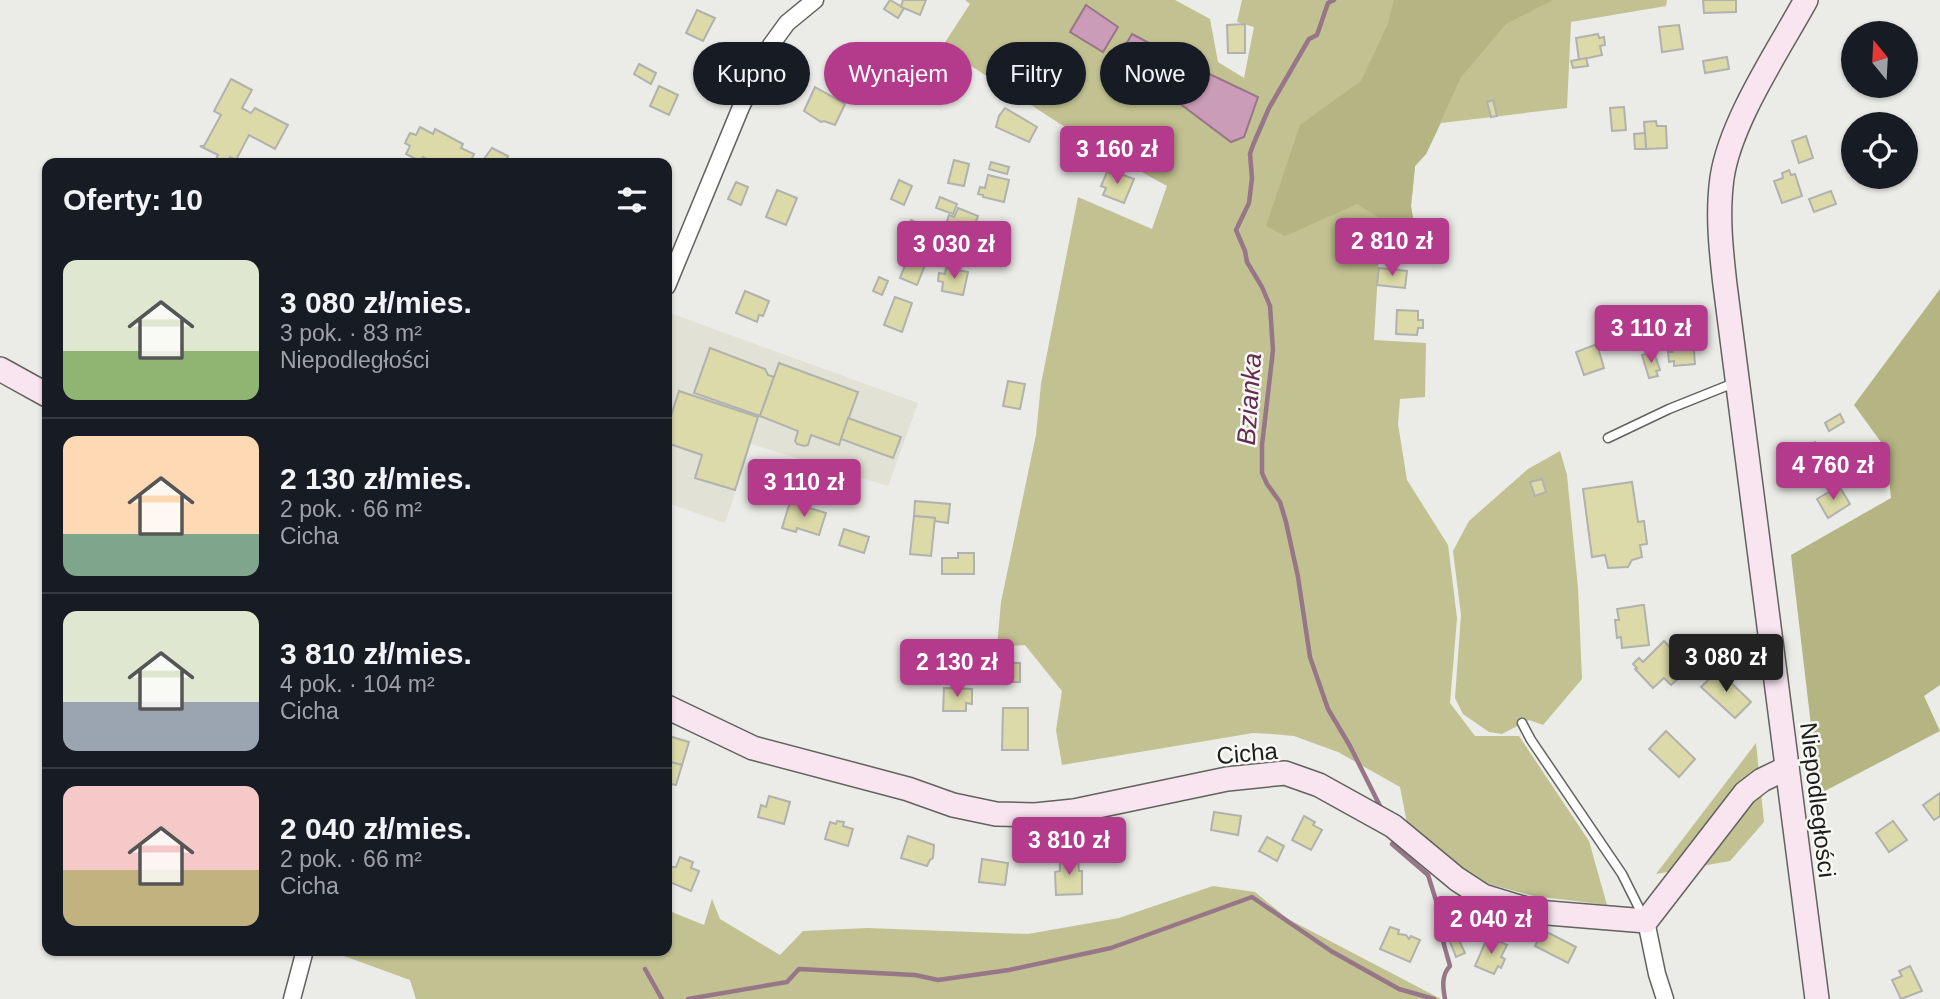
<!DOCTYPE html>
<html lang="pl">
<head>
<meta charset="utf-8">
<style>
  :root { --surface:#171b24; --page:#20242c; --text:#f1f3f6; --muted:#9ea1a6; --line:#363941; --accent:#b43a8c }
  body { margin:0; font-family:Arial,sans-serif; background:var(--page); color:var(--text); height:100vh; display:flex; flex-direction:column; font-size:26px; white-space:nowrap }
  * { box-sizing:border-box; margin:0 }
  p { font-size:23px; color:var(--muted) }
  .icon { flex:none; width:38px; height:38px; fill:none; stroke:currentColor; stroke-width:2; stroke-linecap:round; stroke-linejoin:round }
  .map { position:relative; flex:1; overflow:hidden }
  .drawer { position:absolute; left:42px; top:158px; width:630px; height:798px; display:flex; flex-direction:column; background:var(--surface); border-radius:14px; box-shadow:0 2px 5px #0004 }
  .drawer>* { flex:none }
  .top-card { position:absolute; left:693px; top:42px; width:665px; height:63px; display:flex; gap:14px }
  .needle { width:46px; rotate:342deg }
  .tools { position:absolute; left:1841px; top:21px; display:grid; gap:14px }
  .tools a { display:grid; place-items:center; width:77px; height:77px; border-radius:50%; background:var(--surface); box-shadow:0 2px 5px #0004; font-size:35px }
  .price { position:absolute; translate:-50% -60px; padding:0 16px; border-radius:7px; background:var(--accent); color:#fff; font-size:23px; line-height:46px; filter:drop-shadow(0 2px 4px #0008) }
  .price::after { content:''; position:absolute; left:50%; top:42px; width:21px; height:16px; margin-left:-10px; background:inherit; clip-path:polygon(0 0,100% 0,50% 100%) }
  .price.active { background:#222; color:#fff }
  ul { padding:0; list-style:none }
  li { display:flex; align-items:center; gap:21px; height:175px; padding:0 21px }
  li+li { border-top:2px solid var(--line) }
  li span { display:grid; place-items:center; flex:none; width:196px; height:140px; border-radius:14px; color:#555 }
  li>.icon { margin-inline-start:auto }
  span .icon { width:84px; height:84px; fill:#fffc; stroke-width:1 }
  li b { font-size:30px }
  h2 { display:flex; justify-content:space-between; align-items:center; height:84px; padding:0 21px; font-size:30px }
  .chip { padding:0 24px; border-radius:32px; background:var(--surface); box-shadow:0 2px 5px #0004; font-size:24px; line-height:63px }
  .chip.active { background:var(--accent); color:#fff }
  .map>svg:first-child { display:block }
</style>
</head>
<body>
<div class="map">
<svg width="1940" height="999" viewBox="0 0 1940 999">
  <rect width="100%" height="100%" fill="#ebebe7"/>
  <polygon fill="#e1e1d5" points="667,312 918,403 888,486 751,444 725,523 667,503"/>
  <g fill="#c1c191">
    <polygon points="965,0 1175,0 1210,19 1218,62 1244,78 1254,27 1237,22 1242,0 1667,0 1666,6 1571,22 1567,108 1441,123 1426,154 1415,166 1411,206 1415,231 1381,220 1374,340 1426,343 1425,397 1400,399 1398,424 1407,480 1448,545 1457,618 1450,703 1475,736 1519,736 1589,841 1607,905 1534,896 1481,882 1453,862 1407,823 1400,787 1338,752 1294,736 1272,734 1253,733 1062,765 1056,730 1062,691 1025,645 997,647 1001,602 1036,435 1041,384 1078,197 1152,229 1167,186 1091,144 942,47 970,4"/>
    <polygon points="1560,451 1567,475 1578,588 1582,679 1543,725 1529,720 1502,734 1489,732 1463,714 1455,698 1461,615 1453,551 1469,521 1528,469"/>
    <polygon points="1756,743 1764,822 1730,861 1656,874"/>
    <polygon points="1213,886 1255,892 1288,919 1441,999 416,999 410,980 333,952 667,950 667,910 704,925 712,899 720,919 780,955 803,931 867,928 1028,934 1119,918"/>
  </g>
  <g fill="#b5b583">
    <polygon points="1394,0 1553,0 1506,24 1461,77 1426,154 1415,166 1411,206 1415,231 1381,219 1357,204 1285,236 1266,226 1300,125 1361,81 1387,26"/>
    <polygon points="1940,289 1940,685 1924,696 1940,731 1819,794 1791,555 1891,498 1886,449 1854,405"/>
  </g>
  <g fill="#cb9cb7" stroke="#977688" stroke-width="2">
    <polygon points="1086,5 1118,27 1103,52 1070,32"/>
    <polygon points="1132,34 1172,55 1157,86 1115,63"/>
    <polygon points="1184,62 1258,97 1244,137 1231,142 1171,97"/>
  </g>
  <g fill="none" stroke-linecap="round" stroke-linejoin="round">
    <g stroke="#977688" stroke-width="4.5">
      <polyline points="1334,0 1328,3 1317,35 1309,39 1269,108 1253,145 1250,154 1252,178 1249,203 1236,230 1245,251 1247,262 1262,287 1270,306 1273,350 1262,445 1262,473 1267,484 1280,502 1286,522 1298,577 1310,657 1328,709 1350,746 1381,808"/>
      <path d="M1392 844 1428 875 1439 910 1437 920 1450 966C1441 975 1443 988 1445 999"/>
      <polyline points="645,969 662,999"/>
      <polyline points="688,999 787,982 799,969 915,975 938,980 1009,970 1111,948 1252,897 1331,951 1399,989 1434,999"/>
    </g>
  </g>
  <g fill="#dbdaa8" stroke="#b1b1ae" stroke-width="2">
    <polygon points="890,0 904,8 898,18 884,9"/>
    <polygon points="903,0 926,0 920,15 901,7"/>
    <polygon points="1703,0 1736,0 1736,12 1704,13"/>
    <polygon points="697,10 715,18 703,41 686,33"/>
    <polygon points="1245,24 1245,53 1228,53 1227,25"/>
    <polygon points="1679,25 1683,49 1662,52 1659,27"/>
    <polygon points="1598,34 1599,38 1604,37 1605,45 1600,46 1602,55 1579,60 1576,38"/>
    <polygon points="871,49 891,58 881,79 866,72 871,61 866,59"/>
    <polygon points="1727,57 1729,69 1705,73 1703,61"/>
    <polygon points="1586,58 1588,66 1573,68 1571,61"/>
    <polygon points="639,64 656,73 651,84 634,74"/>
    <polygon points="231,79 252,90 242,108 251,113 255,108 288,125 275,149 249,135 236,160 230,157 227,163 214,163 218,155 200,146 204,146 221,115 214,111"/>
    <polygon points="659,86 678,95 669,115 650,106"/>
    <polygon points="815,87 845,104 835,125 824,121 821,122 804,111"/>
    <polygon points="1493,100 1497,116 1491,117 1487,102"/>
    <polygon points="1624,107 1626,130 1612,131 1610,108"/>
    <polygon points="1005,108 1037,127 1029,142 996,127 999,116"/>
    <polygon points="1656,121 1657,126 1666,126 1667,148 1646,149 1644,122"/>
    <polygon points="420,127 433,134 435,129 463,144 461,148 474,154 470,163 434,163 423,157 420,161 406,154 410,146 405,143 410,133 416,135"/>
    <polygon points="1645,133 1646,149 1635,149 1634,134"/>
    <polygon points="1806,136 1813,158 1799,163 1792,141"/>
    <polygon points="1073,143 1090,150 1084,162 1068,156"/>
    <polygon points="492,148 508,156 505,163 481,163"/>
    <polygon points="1090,150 1106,157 1100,170 1084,162"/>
    <polygon points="954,160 969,164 964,186 948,183"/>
    <polygon points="991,162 1009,167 1007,174 989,169"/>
    <polygon points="1789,170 1791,175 1795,174 1802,196 1782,203 1774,181 1783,178 1782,173"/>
    <polygon points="1113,171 1134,179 1124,203 1103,195 1106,188 1101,186 1107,172 1112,174"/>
    <polygon points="988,175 1009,180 1004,202 983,197 983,195 978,194 980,187 985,188"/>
    <polygon points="899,180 912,186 904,205 891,199"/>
    <polygon points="736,182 748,187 741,205 728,199"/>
    <polygon points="777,190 797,198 786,225 766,217"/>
    <polygon points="1831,191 1836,204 1814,212 1809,199"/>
    <polygon points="940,197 957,204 953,214 936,208"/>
    <polygon points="958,208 978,216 969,239 949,231 952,224 947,221 949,215 954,217"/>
    <polygon points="911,220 922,225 918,232 908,228"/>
    <polygon points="963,245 972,249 968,258 959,254"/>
    <polygon points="910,253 927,260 917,285 900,278"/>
    <polygon points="946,268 968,272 963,295 942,291 943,282 938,281 939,273 945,274"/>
    <polygon points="1379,268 1407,271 1405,288 1377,285"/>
    <polygon points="879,277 888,281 882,295 873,291"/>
    <polygon points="745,291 769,301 763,316 759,315 757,322 736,313"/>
    <polygon points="895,297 912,303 902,332 884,325"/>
    <polygon points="1397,310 1418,311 1418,320 1423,320 1423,328 1418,328 1417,335 1396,334"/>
    <polygon points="1693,339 1695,364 1674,366 1674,361 1669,362 1668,352 1673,352 1672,340"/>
    <polygon points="1597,344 1604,368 1584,375 1576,352"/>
    <polygon points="710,348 765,369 768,375 774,377 760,416 694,393"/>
    <polygon points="1654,352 1660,370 1656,371 1658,376 1649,378 1642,355"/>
    <polygon points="779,363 858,392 839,445 811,435 808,445 804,446 797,444 795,441 798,431 760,416"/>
    <polygon points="1008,381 1025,384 1020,409 1003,406"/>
    <polygon points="679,391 758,417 735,490 695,478 702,455 667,443 667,428"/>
    <polygon points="1840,414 1844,422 1829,431 1825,423"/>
    <polygon points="848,418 901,437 893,458 841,439"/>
    <polygon points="1815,442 1818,447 1822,444 1830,457 1808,469 1798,451"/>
    <polygon points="1876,459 1883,471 1869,480 1862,468"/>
    <polygon points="1542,479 1546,492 1535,496 1530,482"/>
    <polygon points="1632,482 1638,522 1644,521 1647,544 1640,545 1642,557 1632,560 1628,567 1608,568 1605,555 1592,557 1583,489"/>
    <polygon points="1839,486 1850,504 1828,518 1817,499"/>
    <polygon points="915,501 950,504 948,523 934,521 935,518 914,516"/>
    <polygon points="790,502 826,513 819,535 797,528 796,532 782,528"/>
    <polygon points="914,516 935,518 931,556 910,554"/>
    <polygon points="844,529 869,537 864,553 839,545"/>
    <polygon points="958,553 974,553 974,574 942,574 942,558 958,558"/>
    <polygon points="1642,605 1644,605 1649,645 1622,648 1621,637 1617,638 1615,620 1619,620 1617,609"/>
    <polygon points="1664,641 1682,660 1672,670 1679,678 1671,685 1664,678 1653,688 1635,669 1637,668 1633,664 1639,658 1643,662"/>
    <polygon points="988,662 1020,663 1020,682 988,682"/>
    <polygon points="1718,670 1751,702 1735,718 1701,687"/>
    <polygon points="944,688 972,689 972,704 966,703 966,711 943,711"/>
    <polygon points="1003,708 1028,708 1028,750 1002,750"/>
    <polygon points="1666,731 1695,759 1679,777 1649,749"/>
    <polygon points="669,736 689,742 682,765 667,761"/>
    <polygon points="670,762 682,765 676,785 667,783"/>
    <polygon points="1940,793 1940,816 1934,820 1923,805"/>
    <polygon points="769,796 790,802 784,824 758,817 761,805 766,807"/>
    <polygon points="1214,812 1241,816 1238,835 1211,830"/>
    <polygon points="1304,816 1315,822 1313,825 1322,830 1311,850 1292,840"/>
    <polygon points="837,821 844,822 843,826 853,829 848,846 825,839 830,822 836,824"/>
    <polygon points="1893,821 1907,840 1889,852 1876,833"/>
    <polygon points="908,836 934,845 933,858 930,860 927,866 901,858"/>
    <polygon points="1267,837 1284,846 1277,861 1259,851"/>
    <polygon points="680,857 693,862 691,868 699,871 691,891 667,881 670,867 676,867"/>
    <polygon points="1078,857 1079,871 1082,871 1082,894 1056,895 1055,872 1060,871 1060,858"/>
    <polygon points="982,859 1008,863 1005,885 979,882"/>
    <polygon points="1390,927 1399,930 1398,934 1406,935 1409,939 1411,936 1420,940 1410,962 1380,949"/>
    <polygon points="1543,930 1576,947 1568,963 1535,946"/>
    <polygon points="1457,936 1465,953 1456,957 1449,939"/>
    <polygon points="1488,936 1507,945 1501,957 1505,959 1501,968 1498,966 1494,974 1475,966"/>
    <polygon points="1910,966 1922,991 1901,999 1892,980 1902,976 1899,971"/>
  </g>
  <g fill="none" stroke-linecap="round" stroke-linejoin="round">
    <g stroke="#62625e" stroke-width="11">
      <g id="lane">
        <polyline points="1608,438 1669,409 1734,383"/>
        <polyline points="1522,723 1531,740 1622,874 1644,918"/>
      </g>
    </g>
    <g stroke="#62625e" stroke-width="19">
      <g id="street">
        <polyline points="667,286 741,107 771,45 787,23 815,0"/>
        <polyline points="1646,921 1657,974 1665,999"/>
        <polyline points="292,999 305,950"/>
      </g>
    </g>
    <g stroke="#62625e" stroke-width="26">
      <g id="secondary">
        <path d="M1806 0C1778 51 1730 122 1722 178 1717 214 1721 250 1725 285L1817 999"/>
        <polyline points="0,369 47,395"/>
        <polyline points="667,707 753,748 908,789 953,805 996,814 1035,815 1074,811 1227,779 1285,773 1319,785 1393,826 1457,879 1483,896 1536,912 1646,921 1745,793 1762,780 1787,768"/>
      </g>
    </g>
    <use href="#lane" stroke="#fff" stroke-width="8"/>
    <use href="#street" stroke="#fff" stroke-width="16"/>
    <use href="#secondary" stroke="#f9e5f0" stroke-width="23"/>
  </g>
  <g text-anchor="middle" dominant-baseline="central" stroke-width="5" stroke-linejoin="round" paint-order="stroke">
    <g font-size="24" fill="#1d1d1c" stroke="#f8f8f4">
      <text transform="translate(1247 753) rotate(-5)">Cicha</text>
      <text transform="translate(1818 800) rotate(83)">Niepodległości</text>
    </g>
    <g font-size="26" font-style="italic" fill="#652b50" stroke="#f8f8f4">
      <text transform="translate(1249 399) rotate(-86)">Bzianka</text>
    </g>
  </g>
</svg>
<div class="tools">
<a><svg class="needle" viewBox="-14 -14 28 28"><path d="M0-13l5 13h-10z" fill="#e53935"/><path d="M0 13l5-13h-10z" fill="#9ea1a6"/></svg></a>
<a><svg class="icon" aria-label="locate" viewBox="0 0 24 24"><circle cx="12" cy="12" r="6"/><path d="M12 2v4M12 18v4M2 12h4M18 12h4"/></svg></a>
</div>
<b class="price" style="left:1117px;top:186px">3 160 zł</b>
<b class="price" style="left:1392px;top:278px">2 810 zł</b>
<b class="price" style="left:954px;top:281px">3 030 zł</b>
<b class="price" style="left:1651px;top:365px">3 110 zł</b>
<b class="price" style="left:1833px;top:502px">4 760 zł</b>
<b class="price" style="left:804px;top:519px">3 110 zł</b>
<b class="price active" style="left:1726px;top:694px">3 080 zł</b>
<b class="price" style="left:957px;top:699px">2 130 zł</b>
<b class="price" style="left:1069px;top:877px">3 810 zł</b>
<b class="price" style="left:1491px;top:956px">2 040 zł</b>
<div class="top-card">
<a class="chip">Kupno</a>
<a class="chip active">Wynajem</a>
<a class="chip">Filtry</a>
<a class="chip">Nowe</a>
</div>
<section class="drawer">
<h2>Oferty: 10<svg class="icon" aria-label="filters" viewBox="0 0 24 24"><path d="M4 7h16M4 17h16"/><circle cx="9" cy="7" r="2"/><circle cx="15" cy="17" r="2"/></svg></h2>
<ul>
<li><span style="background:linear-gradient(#dfe7d0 65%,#8fb573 0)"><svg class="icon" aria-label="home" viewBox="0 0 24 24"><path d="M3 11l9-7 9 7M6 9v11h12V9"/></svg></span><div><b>3 080 zł/mies.</b><p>3 pok. · 83 m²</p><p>Niepodległości</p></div></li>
<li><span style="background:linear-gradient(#ffd9b3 70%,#7fa58c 0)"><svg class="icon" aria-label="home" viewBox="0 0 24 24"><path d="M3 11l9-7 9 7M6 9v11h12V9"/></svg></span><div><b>2 130 zł/mies.</b><p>2 pok. · 66 m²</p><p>Cicha</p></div></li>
<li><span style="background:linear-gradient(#dfe7d0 65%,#9aa5b1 0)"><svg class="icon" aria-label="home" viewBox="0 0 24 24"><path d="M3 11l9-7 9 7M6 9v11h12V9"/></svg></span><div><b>3 810 zł/mies.</b><p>4 pok. · 104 m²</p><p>Cicha</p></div></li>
<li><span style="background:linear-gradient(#f6c9c9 60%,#c2b280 0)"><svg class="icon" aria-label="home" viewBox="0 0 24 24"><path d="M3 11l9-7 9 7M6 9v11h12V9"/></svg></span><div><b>2 040 zł/mies.</b><p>2 pok. · 66 m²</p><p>Cicha</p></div></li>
</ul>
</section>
</div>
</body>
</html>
